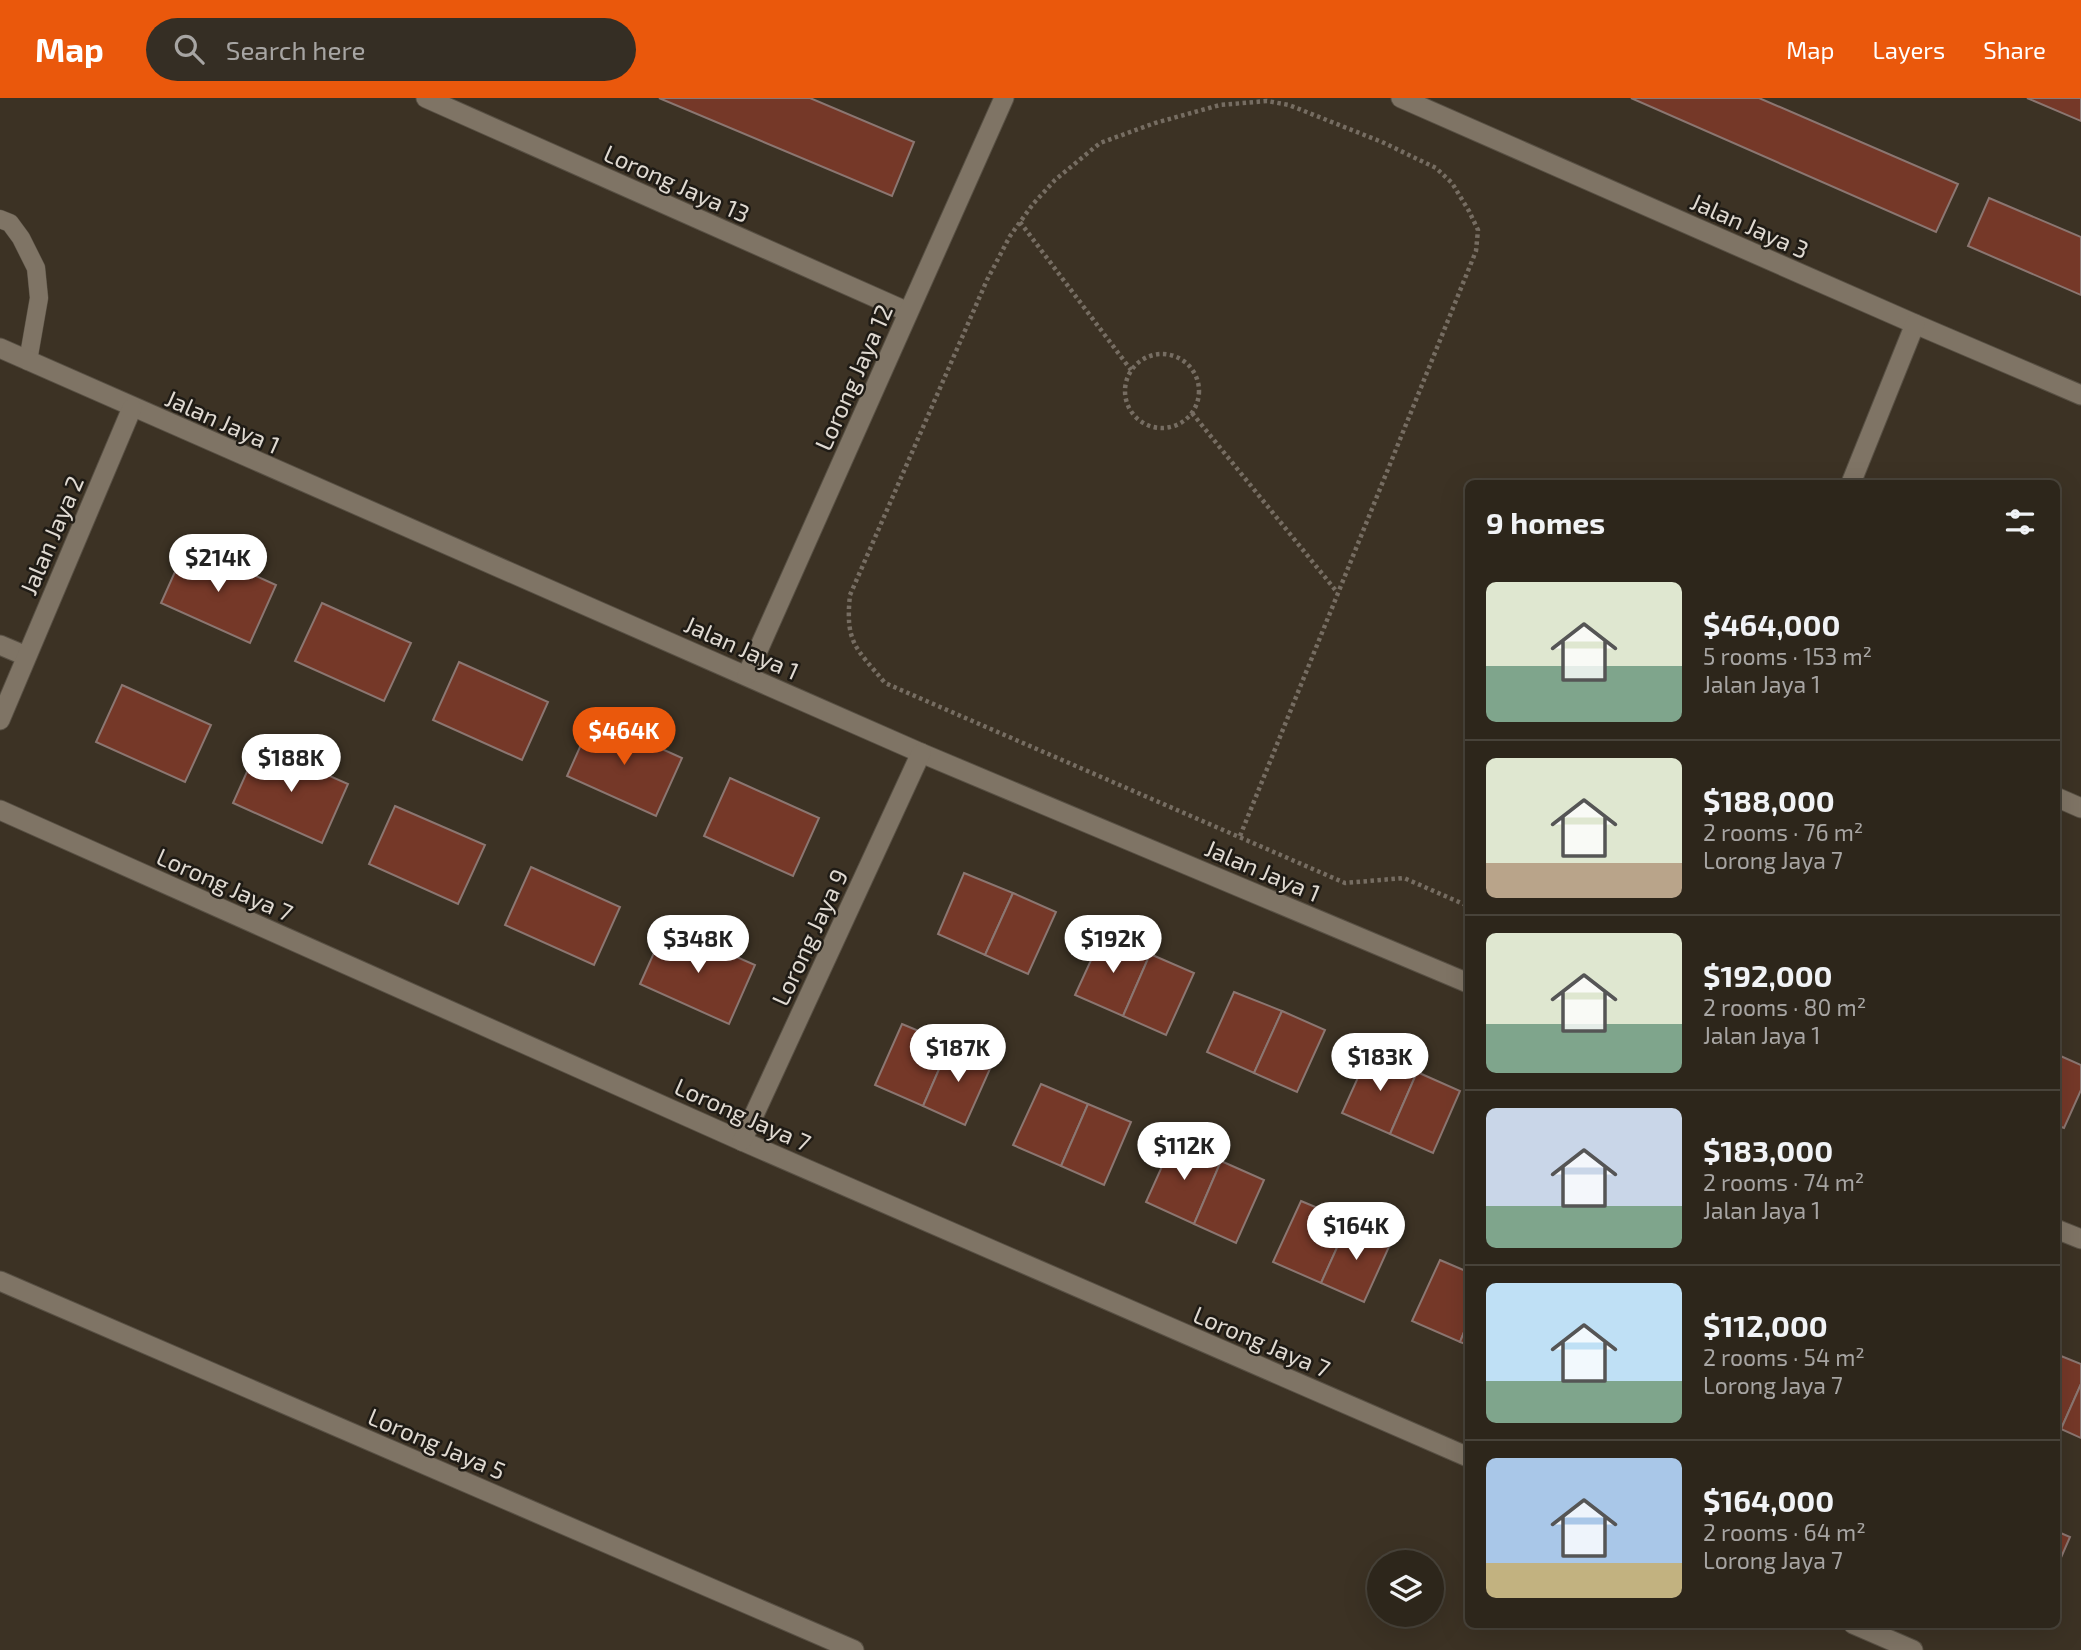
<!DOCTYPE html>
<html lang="en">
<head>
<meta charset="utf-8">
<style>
  :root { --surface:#2d261b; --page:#352e24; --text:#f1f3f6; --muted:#a7a5a3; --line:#48433a; --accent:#ea580c }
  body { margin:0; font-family:"Exo 2",sans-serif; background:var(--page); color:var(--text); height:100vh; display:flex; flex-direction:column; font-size:26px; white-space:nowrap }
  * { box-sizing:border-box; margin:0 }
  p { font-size:23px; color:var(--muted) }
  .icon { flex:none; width:38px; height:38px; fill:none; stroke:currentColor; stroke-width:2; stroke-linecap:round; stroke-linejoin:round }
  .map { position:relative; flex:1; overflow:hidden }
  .panel { position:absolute; left:1465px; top:382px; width:595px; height:1148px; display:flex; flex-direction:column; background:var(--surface); border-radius:10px; box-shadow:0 7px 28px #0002,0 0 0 2px var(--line) }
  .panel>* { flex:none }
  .buttons { position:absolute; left:1367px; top:1452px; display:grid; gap:14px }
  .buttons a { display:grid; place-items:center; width:77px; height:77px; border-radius:50%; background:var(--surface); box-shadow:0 7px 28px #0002,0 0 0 2px var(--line); font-size:35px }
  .price { position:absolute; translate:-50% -60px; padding:0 16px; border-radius:24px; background:#fff; color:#222; font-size:23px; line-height:46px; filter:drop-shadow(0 2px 4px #0008) }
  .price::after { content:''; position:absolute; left:50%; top:42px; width:21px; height:16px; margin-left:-10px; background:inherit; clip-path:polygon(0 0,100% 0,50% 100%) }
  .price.on { background:var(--accent); color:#fff }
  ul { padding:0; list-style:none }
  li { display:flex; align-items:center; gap:21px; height:175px; padding:0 21px }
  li+li { border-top:2px solid var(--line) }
  li span { display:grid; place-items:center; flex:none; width:196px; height:140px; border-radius:10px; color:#555 }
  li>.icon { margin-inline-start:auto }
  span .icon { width:84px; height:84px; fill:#fffc; stroke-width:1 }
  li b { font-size:30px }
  h2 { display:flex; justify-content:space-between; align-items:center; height:84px; padding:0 21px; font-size:30px }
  header { display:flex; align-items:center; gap:42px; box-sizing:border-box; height:98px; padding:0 35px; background:var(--accent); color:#fff }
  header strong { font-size:33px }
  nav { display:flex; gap:38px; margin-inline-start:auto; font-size:24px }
  .search { width:490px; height:63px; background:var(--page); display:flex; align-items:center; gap:18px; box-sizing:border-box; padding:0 24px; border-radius:38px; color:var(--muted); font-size:26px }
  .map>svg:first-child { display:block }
</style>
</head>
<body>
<header>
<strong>Map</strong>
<div class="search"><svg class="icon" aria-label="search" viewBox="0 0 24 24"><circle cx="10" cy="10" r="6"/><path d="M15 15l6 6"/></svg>Search here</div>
<nav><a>Map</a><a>Layers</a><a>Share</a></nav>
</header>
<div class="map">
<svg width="2081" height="1552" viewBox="0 0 2081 1552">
  <rect width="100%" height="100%" fill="#3c3224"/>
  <g fill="#753828" stroke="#8b7671" stroke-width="2">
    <polygon points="659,0 810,0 914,44 892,98"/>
    <polygon points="1631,0 1759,0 1958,86 1936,134"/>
    <polygon points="2027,0 2081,0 2081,23"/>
    <polygon points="1989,100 2081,139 2081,197 1968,148"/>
    <polygon points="187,447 276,487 250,545 161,505"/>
    <polygon points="322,505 411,545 384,603 295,563"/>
    <polygon points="459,564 548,604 522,662 433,622"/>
    <polygon points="122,587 211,627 185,684 96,644"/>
    <polygon points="593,620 682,660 656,718 567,678"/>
    <polygon points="259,647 348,686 322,745 233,705"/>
    <polygon points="730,680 819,720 793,778 704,738"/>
    <polygon points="395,708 485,747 458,806 369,766"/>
    <polygon points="531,769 620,809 594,867 505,827"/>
    <polygon points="964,775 1013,795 985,857 938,836"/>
    <polygon points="1013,795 1056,814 1028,876 985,857"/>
    <polygon points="666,828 755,867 729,926 640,886"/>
    <polygon points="1103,836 1150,856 1123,918 1075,897"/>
    <polygon points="1150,856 1194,875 1166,937 1123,918"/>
    <polygon points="1234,894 1282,913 1254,975 1207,954"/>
    <polygon points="1282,913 1325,932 1297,994 1254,975"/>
    <polygon points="902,926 950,946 923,1008 875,987"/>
    <polygon points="950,946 993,964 965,1027 923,1008"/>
    <polygon points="1369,955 1417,974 1390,1036 1342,1015"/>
    <polygon points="2056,956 2081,967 2081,992 2064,1030 2056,1027"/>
    <polygon points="1417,974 1460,993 1433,1055 1390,1036"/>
    <polygon points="1041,986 1088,1006 1061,1068 1013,1047"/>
    <polygon points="1088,1006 1131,1024 1104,1087 1061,1068"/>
    <polygon points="1173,1044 1221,1063 1194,1126 1146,1104"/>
    <polygon points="1221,1063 1264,1082 1236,1145 1194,1126"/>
    <polygon points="1301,1103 1349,1123 1321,1185 1273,1164"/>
    <polygon points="1349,1123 1392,1142 1364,1204 1321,1185"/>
    <polygon points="1440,1162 1468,1174 1468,1224 1460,1244 1412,1223"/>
    <polygon points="1468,1224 1468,1247 1460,1244"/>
    <polygon points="2056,1256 2081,1266 2081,1286 2061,1331 2056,1329"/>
    <polygon points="2081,1286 2081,1340 2061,1331"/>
    <polygon points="2056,1433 2070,1439 2056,1471"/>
  </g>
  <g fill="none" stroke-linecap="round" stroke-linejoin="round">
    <g stroke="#585044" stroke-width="19">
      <polyline id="service" points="0,121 10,125 21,140 36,170 39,200 28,263"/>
    </g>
    <g stroke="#585044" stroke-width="21">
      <g id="minor">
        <polyline points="426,0 908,214"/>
        <polyline points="1401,0 1915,226 2081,297"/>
        <polyline points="0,250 921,655 1468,885"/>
        <polyline points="1851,385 1915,226"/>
        <polyline points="0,547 26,558"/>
        <polyline points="747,577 1004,0"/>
        <polyline points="0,622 132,310"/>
        <polyline points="2056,699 2081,710"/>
        <polyline points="0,712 742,1043 1468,1359"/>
        <polyline points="742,1043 921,655"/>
        <polyline points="2056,1131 2081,1141"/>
        <polyline points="0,1183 854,1552"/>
        <polyline points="1853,1526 1913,1552"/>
      </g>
    </g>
    <g stroke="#766d62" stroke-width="4.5" stroke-dasharray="3.5 3.5" stroke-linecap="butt">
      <polyline points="1020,124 1131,272"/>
      <circle cx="1162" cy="293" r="37"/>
      <polyline points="1192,315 1337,494"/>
      <path d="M1240 738 1476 153 1478 132 1469 113 1452 85 1436 70 1382 44 1289 7 1267 3 1220 7 1155 25 1100 45 1055 82 1033 106 1010 138 987 182 850 497C845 545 856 550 885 585L1345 785 1404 780 1468 808"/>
    </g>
    <use href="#service" stroke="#7f7465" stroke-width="18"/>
    <use href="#minor" stroke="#7f7465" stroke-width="19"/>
  </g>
  <g text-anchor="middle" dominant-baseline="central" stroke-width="5" stroke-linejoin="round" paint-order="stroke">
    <g font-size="24" fill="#e0dad2" stroke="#1f1b15">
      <text transform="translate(677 85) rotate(24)">Lorong Jaya 13</text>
      <text transform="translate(1750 127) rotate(24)">Jalan Jaya 3</text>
      <text transform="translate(853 279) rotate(-66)">Lorong Jaya 12</text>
      <text transform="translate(223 323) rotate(24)">Jalan Jaya 1</text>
      <text transform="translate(51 437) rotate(-67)">Jalan Jaya 2</text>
      <text transform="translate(742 549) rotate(24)">Jalan Jaya 1</text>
      <text transform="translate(1263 772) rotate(23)">Jalan Jaya 1</text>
      <text transform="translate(225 786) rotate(24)">Lorong Jaya 7</text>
      <text transform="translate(809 839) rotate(-65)">Lorong Jaya 9</text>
      <text transform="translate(743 1016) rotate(24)">Lorong Jaya 7</text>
      <text transform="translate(1262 1243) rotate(23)">Lorong Jaya 7</text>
      <text transform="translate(437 1345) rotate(23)">Lorong Jaya 5</text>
    </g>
  </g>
</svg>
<div class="buttons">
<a><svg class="icon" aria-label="layers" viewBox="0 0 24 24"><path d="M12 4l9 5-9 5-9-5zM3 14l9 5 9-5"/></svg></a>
</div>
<b class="price" style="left:218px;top:496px">$214K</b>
<b class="price on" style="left:624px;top:669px">$464K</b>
<b class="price" style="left:291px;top:696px">$188K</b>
<b class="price" style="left:698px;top:877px">$348K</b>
<b class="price" style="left:1113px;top:877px">$192K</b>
<b class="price" style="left:958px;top:986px">$187K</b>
<b class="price" style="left:1380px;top:995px">$183K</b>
<b class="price" style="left:1184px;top:1084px">$112K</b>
<b class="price" style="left:1356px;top:1164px">$164K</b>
<section class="panel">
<h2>9 homes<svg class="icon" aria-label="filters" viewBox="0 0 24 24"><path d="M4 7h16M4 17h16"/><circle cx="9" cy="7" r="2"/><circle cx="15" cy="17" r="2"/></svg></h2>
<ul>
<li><span style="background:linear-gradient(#dfe7d0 60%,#7fa58c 0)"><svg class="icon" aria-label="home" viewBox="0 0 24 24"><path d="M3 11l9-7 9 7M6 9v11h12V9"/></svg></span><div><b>$464,000</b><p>5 rooms · 153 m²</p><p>Jalan Jaya 1</p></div></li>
<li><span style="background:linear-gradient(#dfe7d0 75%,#b9a48a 0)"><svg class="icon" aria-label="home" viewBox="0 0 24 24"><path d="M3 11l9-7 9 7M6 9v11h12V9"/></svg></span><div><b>$188,000</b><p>2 rooms · 76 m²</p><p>Lorong Jaya 7</p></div></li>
<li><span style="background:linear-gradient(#dfe7d0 65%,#7fa58c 0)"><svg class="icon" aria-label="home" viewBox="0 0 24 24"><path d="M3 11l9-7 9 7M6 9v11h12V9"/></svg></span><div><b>$192,000</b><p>2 rooms · 80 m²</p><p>Jalan Jaya 1</p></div></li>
<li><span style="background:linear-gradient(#c9d6e8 70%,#7fa58c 0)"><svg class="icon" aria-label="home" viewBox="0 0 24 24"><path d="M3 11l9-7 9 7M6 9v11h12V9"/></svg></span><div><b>$183,000</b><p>2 rooms · 74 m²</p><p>Jalan Jaya 1</p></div></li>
<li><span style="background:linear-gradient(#bfe0f5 70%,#7fa58c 0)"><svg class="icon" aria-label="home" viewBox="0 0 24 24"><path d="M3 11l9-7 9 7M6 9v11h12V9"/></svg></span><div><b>$112,000</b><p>2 rooms · 54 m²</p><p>Lorong Jaya 7</p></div></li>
<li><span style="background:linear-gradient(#a9c7e8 75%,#c2b280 0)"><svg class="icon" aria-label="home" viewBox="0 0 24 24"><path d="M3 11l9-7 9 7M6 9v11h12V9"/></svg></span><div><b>$164,000</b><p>2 rooms · 64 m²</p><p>Lorong Jaya 7</p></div></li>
</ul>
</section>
</div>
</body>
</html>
